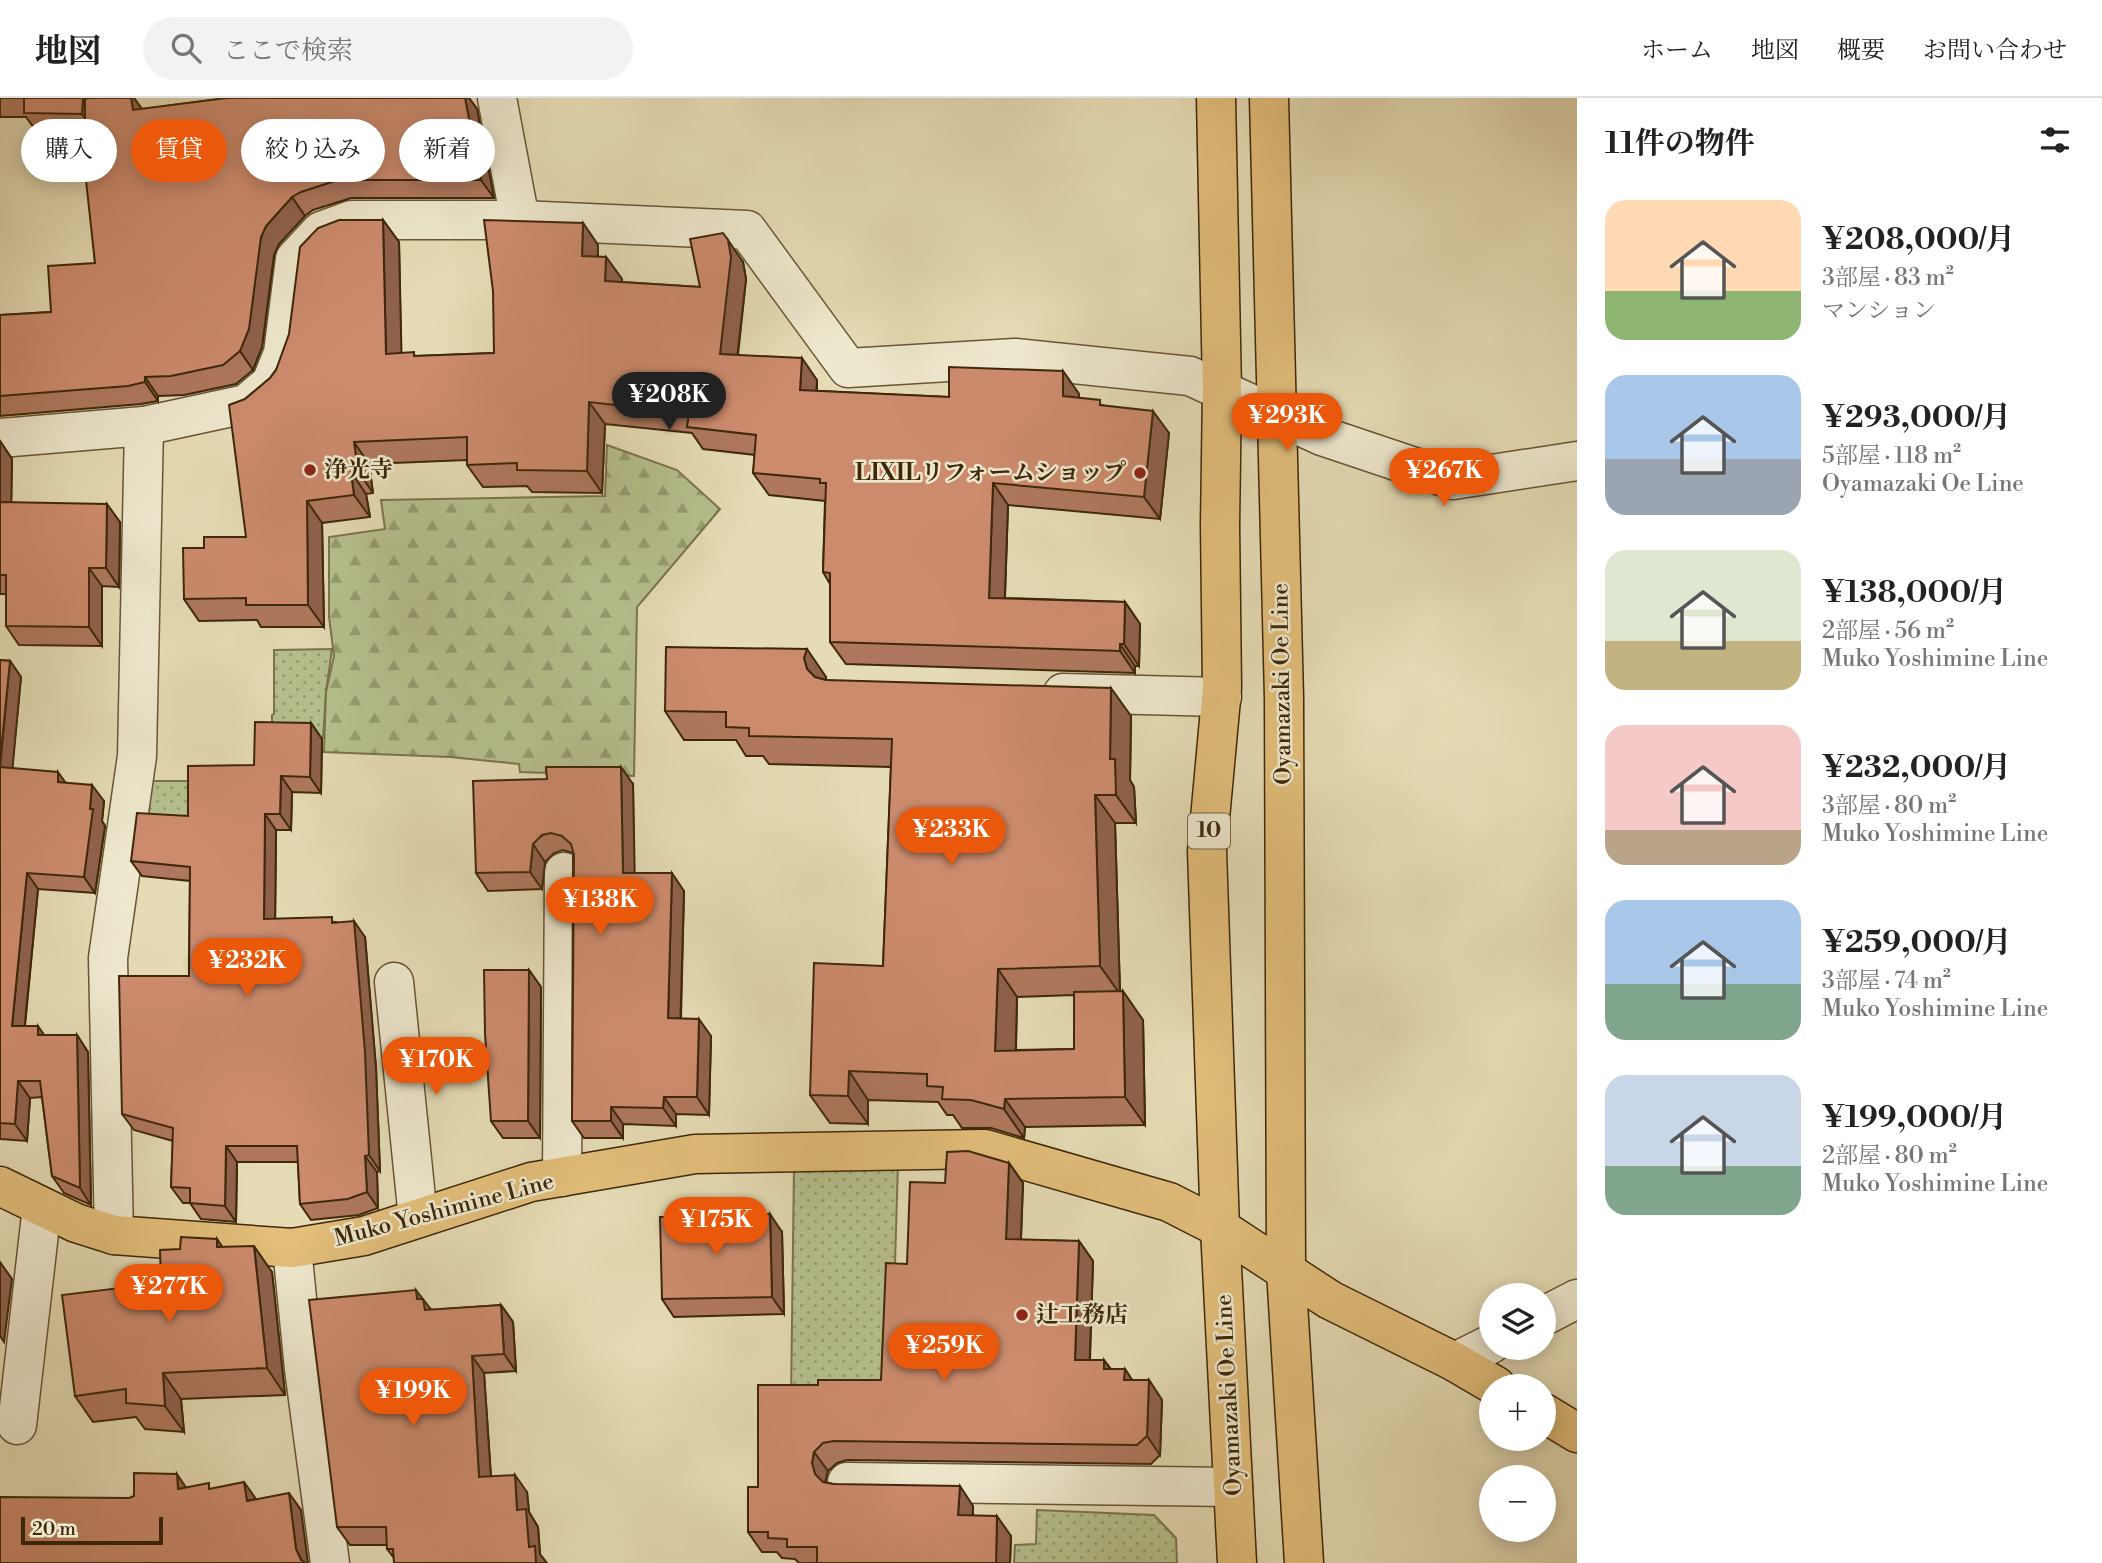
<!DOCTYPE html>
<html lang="ja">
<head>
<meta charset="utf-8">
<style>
  :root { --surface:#fff; --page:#f2f2f2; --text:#222; --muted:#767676; --line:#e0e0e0; --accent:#ea580c }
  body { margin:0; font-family:"Libre Bodoni","Noto Serif JP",serif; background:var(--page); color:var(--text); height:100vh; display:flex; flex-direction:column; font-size:26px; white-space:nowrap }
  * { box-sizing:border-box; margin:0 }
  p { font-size:23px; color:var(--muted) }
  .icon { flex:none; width:38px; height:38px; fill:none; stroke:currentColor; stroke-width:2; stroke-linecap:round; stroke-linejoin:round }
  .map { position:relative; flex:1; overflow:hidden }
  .sheet { display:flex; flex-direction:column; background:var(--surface); width:525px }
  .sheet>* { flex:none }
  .hud { position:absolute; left:21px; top:21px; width:665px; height:63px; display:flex; gap:14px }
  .tools { position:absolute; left:1479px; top:1185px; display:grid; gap:14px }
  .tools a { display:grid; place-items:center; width:77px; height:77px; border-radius:50%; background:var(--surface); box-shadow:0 4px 18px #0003; font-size:35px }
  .scale { position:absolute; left:21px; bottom:18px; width:142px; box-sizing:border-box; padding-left:7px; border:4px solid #3e2809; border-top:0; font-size:19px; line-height:24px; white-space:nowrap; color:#3e2809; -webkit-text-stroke:5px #eee8ce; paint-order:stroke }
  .price { position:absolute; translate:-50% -60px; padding:0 16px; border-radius:24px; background:var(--accent); color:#fff; font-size:23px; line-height:46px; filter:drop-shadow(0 2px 4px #0008) }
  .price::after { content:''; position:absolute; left:50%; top:42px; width:21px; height:16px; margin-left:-10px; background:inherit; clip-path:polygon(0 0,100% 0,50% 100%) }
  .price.on { background:#222; color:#fff }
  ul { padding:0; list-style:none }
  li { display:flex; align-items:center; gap:21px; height:175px; padding:0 28px }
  li span { display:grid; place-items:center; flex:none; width:196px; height:140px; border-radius:21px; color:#555 }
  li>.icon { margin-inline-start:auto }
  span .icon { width:84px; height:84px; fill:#fffc; stroke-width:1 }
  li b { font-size:30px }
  h2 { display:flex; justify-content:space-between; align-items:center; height:84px; padding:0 28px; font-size:30px }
  .chip { padding:0 24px; border-radius:32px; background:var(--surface); box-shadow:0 4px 18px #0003; font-size:24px; line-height:63px }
  .chip.on { background:var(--accent); color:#fff }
  header { display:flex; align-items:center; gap:42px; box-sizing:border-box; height:98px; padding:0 35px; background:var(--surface); border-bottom:2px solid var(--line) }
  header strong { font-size:33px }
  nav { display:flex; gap:38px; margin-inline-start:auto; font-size:24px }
  .search { width:490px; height:63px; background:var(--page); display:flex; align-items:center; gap:18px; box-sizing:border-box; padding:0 24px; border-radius:38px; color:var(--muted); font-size:26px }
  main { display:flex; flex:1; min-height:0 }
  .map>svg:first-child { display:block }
</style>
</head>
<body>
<header>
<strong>地図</strong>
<div class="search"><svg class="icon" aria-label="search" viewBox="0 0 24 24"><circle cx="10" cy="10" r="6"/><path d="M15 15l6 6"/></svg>ここで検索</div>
<nav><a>ホーム</a><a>地図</a><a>概要</a><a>お問い合わせ</a></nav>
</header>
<main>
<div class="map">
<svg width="1577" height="1465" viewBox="0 0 1577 1465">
  <defs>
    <pattern id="grass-dots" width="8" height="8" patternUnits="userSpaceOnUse" patternTransform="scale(1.75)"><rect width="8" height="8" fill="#b5c08d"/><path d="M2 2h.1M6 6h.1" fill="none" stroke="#959c71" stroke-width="1.8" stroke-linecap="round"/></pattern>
    <pattern id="forest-firs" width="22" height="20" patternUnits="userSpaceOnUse" patternTransform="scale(1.75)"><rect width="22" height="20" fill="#b5c08d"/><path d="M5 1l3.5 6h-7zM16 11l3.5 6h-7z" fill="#959c71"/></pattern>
  </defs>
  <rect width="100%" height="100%" fill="#e5dbb4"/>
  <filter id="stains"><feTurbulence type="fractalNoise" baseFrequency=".00286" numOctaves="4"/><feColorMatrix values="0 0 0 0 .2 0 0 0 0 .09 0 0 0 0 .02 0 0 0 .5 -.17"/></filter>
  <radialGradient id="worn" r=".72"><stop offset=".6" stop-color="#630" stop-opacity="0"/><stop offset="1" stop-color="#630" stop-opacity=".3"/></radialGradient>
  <g fill="url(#grass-dots)" stroke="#7a744b" stroke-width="2">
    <polygon points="332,551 326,594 323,640 272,639 272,617 274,616 274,552"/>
    <polygon points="153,683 198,683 189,731 136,711 139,697"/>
    <polygon points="898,1065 891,1300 791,1301 794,1069"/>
    <polygon points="1037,1412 1154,1417 1176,1440 1177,1465 1014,1465 1015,1447 1036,1446"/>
  </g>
  <polygon fill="url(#forest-firs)" stroke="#7a744b" stroke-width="2" points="607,347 677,372 720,411 637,509 634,678 520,674 519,666 450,659 324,654 326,594 334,558 329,519 329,439 385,431 381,402 605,398"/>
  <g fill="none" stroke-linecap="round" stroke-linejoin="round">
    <g stroke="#685534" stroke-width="41">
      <g id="minor">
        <polyline points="497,0 520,122"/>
        <polyline points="0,340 144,328 246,306 271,285 283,255 295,161 321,133 351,122 520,122 747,132 848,270 1015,260 1190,278 1322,338 1453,382 1577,363"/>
        <polyline points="1063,595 1222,599"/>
        <polyline points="394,884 418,1120"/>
        <polyline points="562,1079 564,774"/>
        <polyline points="114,1137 108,860 137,658 144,328"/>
        <polyline points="292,1150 304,1271 330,1465"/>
        <polyline points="1544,1218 1577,1201"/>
        <polyline points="1455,1264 1491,1246"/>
        <polyline points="17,1327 42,1109"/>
        <polyline points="847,1384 1233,1389"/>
      </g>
    </g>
    <g stroke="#3e2809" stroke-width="41">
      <g id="major">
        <polyline points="1216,0 1222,292 1220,427 1222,590 1207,753 1220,1130 1237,1465"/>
        <polyline points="1269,0 1284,600 1286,1173 1304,1465"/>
        <polyline points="0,1088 76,1125 114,1137 292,1150 364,1138 531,1084 695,1056 985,1051 1169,1104 1220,1130 1330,1202 1455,1264 1496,1288"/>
        <polyline points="1544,1315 1577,1335"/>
      </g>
    </g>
    <use href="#minor" stroke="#eee8ce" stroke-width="38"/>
    <use href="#major" stroke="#e2be7a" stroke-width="38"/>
  </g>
  <g fill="#af785e" stroke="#3e2809" stroke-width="2" fill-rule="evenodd">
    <polygon points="0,0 134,0 142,11 227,0 469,0 477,11 494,100 351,100 313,112 305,118 279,146 274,157 262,249 253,272 236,286 184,297 158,298 158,303 141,306 0,318 0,217 51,214 95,165 85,34 37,34 26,19 0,19"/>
    <polygon points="383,122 399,144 401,255 417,258 494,255 583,125 598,147 598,159 606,159 622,181 622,184 700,189 743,164 746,181 738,257 817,282 817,293 949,299 1063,273 1079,296 1079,300 1105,308 1169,335 1160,421 1008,407 1005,500 1125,504 1140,526 1139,568 1135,568 1135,575 846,566 830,544 830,486 823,474 825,403 769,397 753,375 755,357 703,351 692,335 605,326 602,395 532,394 527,388 483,389 467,367 467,362 369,366 373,395 366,396 370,419 322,425 324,529 261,529 257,522 199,523 184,501 204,450 246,439 245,301 270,280"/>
    <polygon points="0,343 12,361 11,404 120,424 119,489 102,488 102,548 19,547 6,528 6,496 0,496"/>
    <polygon points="0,562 10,563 21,579 12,670 66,685 104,703 102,723 105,728 95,795 38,791 25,928 44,937 77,937 88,954 91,1107 64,1095 52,1078 42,999 30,1000 27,1043 0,1041"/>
    <path d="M826 579V582L1131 618 1130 682 1134 689 1136 725H1115L1120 893 1143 922 1145 1027 1025 1029 1024 1040 991 1030H962L953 1017H947L938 1004 868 1002V1026L830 1025 810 997 883 868 891 669 769 666 763 658H746L736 642H684L665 613ZM1074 897V951L1016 952 1017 899Z"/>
    <polygon points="311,625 322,641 321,695 292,694 291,732 276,732 275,821 336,824 365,839 376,970 380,1073 377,1074 378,1110 359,1117 311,1122 300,1106 298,1064 237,1064 236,1124 201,1121 190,1105 183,1105 171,1089 173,1043 134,1032 122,1016 189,878 190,783 142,778 131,763 254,667"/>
    <polygon points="633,686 634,775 684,793 681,920 711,938 709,1017 676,1016 676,1028 623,1026 623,1040 584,1040 572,1023 573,755 563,752 554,755 545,764 542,791 488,793 476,775"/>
    <polygon points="529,872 541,889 540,1040 503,1040 491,1023"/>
    <polygon points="1009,1065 1023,1085 1021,1142 1079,1143 1093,1163 1090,1262 1104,1262 1111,1271 1125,1271 1132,1282 1149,1282 1162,1302 1160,1357 1151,1366 847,1362 837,1365 828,1373 825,1384 833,1386 973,1408 973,1417 1011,1438 1010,1465 799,1465 795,1461 782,1460 777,1454 762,1454 748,1434 758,1389 818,1287 881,1282 907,1166 945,1085"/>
    <polygon points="782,1134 784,1216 674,1219 662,1201"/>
    <polygon points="217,1141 222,1149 272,1174 285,1297 181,1301 184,1334 145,1331 136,1319 93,1324 75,1298 161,1185 180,1151"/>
    <polygon points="422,1201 431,1212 501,1207 513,1224 516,1273 484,1275 491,1378 527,1394 529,1414 538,1429 540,1456 394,1460 387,1451 387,1447 350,1447 337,1429"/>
  </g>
  <g fill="#8f614c" stroke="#3e2809" stroke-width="2">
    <polygon points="83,0 97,0 95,34 82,16"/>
    <polygon points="131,0 134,0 144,14 133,12"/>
    <polygon points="465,0 469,0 477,11 494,100 481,82"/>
    <polygon points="292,99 305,118 279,146 274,157 262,249 253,272 240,253 261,139 266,128"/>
    <polygon points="383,122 399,144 402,278 386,256"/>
    <polygon points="583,125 598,147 597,180 582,158"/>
    <polygon points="728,142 743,164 746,181 735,278 720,256"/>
    <polygon points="606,159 622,181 621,205 605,183"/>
    <polygon points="802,260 817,282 815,314 800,292"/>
    <polygon points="1063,273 1079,296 1078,320 1063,298"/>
    <polygon points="145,279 158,298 158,303 145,284"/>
    <polygon points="589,304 605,326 602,395 587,373"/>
    <polygon points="1153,313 1169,335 1160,421 1144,399"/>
    <polygon points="0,343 12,361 11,423 0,407"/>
    <polygon points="354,344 369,366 373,395 358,373"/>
    <polygon points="351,374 366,396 370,419 354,397"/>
    <polygon points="993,385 1008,407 1004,522 989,500"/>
    <polygon points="307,403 322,425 324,529 308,507"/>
    <polygon points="107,406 120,424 119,489 106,470"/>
    <polygon points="89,470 102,488 102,548 89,529"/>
    <polygon points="1125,504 1140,526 1139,568 1124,546"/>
    <polygon points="1120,546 1135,568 1135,575 1120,553"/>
    <polygon points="807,551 826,579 824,588 807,571 804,560"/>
    <polygon points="10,563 21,579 11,686 0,670"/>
    <polygon points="1111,590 1131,618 1130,682 1134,689 1136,725 1116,697 1110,661"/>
    <polygon points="311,625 322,641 321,695 310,679"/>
    <polygon points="621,669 633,686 635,792 623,775"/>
    <polygon points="58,674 70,691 58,684"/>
    <polygon points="281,678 292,694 291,732 280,716"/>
    <polygon points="92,687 104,703 102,723 105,728 95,795 84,779"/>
    <polygon points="1095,697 1115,725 1120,896 1100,868"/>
    <polygon points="265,716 276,732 275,837 264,821"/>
    <polygon points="533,746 545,764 542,791 530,774"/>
    <polygon points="27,775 38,791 23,945 12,928"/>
    <polygon points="672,775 684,793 680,937 668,920"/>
    <polygon points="354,823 365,839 376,970 380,1073 369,1057"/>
    <polygon points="998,871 1017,899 1015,981 995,953"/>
    <polygon points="529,872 541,889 540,1040 528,1023"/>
    <polygon points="1123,893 1143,922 1145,1027 1125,999"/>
    <polygon points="699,921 711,938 709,1017 697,999"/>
    <polygon points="38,928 49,944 38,937"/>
    <polygon points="77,937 88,954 91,1107 80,1090"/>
    <polygon points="849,973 868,1002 868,1026 848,998"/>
    <polygon points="18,983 30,1000 27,1043 15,1026"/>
    <polygon points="664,999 676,1016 676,1028 663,1010"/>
    <polygon points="1005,1001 1025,1029 1024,1040 1004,1011"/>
    <polygon points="611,1009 623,1026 623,1040 611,1023"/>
    <polygon points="226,1048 237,1064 236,1124 225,1108"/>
    <polygon points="365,1058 377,1074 378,1110 367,1094"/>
    <polygon points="1009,1065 1023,1085 1020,1161 1006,1141"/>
    <polygon points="770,1116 782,1134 784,1216 772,1199"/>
    <polygon points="217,1141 235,1168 217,1149"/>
    <polygon points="1079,1143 1093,1163 1089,1281 1075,1262"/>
    <polygon points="254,1148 272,1174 285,1297 267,1270"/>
    <polygon points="0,1164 12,1181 4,1244 0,1238"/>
    <polygon points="416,1192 436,1218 437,1229 417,1201"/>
    <polygon points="501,1207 513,1224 516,1273 504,1256"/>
    <polygon points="472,1258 484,1275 492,1396 479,1379"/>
    <polygon points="1104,1262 1118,1282 1104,1271"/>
    <polygon points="1125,1271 1138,1291 1124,1282"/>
    <polygon points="163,1275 181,1301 184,1334 165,1308"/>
    <polygon points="1149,1282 1162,1302 1160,1357 1147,1338"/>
    <polygon points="814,1354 828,1373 825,1384 828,1395 815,1376 812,1365"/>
    <polygon points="177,1376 189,1394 178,1391"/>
    <polygon points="515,1377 527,1394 529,1414 538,1429 540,1456 547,1465 536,1465 529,1449 517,1412"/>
    <polygon points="244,1384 256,1401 247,1403"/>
    <polygon points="960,1388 973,1408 972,1436 958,1417"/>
    <polygon points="289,1395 301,1412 308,1465 303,1465 296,1451"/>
    <polygon points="997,1418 1011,1438 1010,1465 996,1465"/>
  </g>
  <g fill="#cc8b6d" stroke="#3e2809" stroke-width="2">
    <polygon points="0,0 83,0 82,16 24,15 24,0"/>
    <polygon points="90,0 131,0 133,12 227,0 465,0 481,82 338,82 301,94 292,99 266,128 261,139 249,231 240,253 223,267 171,278 145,279 145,284 128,288 0,298 0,217 51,214 48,168 95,165 85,73 85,1"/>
    <polygon points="339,122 383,122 386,256 414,254 414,258 494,255 493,193 484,122 583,125 582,158 606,159 605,183 700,189 690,141 723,135 728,142 731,159 720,256 802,260 800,292 949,299 949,269 1063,273 1063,298 1100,302 1100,307 1153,313 1144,399 993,385 989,500 1125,504 1124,546 1120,546 1120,553 830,544 830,475 823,474 826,385 820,385 820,381 753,375 756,337 687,329 689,315 589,304 587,373 517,372 517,365 467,367 467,339 354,344 358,373 351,374 354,397 307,403 308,507 246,507 246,500 184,501 183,450 204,450 204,439 246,439 229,307 245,301 270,280 276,272 289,236 300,149 318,130"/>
    <polygon points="0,404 107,406 106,470 89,470 89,529 6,528 6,477 0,477"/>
    <polygon points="666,549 807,551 804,560 807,571 815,579 826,582 1111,590 1110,661 1115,661 1116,697 1095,697 1100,868 998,871 995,953 1074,951 1074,894 1123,893 1125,999 1005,1001 1004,1011 971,1002 942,1001 943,989 927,988 927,976 849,973 848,998 810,997 814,865 883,868 892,641 749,638 749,630 726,629 726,614 665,613"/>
    <polygon points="0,562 10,563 0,663"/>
    <polygon points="255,624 311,625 310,679 281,678 280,716 265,716 264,821 332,819 332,825 354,823 365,954 369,1057 365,1058 367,1094 348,1101 300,1106 297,1048 226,1048 225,1108 190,1105 190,1090 171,1089 173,1030 122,1016 119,878 189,878 190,769 131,763 137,715 188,718 188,668 254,667"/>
    <polygon points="0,669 58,674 58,684 92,687 90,711 93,711 84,779 27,775 12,928 38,928 38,937 77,937 80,1090 52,1078 40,983 18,983 15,1026 0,1025"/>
    <polygon points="546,669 621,669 623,775 672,775 668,920 699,921 697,999 664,999 663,1010 611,1009 611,1023 572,1023 574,757 571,746 562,738 551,735 542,737 533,746 530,774 476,775 473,683 547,681"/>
    <polygon points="484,872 529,872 528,1023 491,1023 485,936"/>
    <polygon points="968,1053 1009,1065 1006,1141 1079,1143 1075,1262 1104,1262 1104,1271 1125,1271 1124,1282 1149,1282 1147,1338 1137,1347 834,1343 823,1345 814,1354 812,1365 815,1376 823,1384 833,1386 960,1388 958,1417 997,1418 996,1465 817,1465 817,1449 787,1449 787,1441 768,1440 768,1434 748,1434 748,1389 758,1389 758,1287 818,1287 818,1282 881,1282 886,1165 907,1166 910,1084 945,1085 947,1054"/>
    <polygon points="770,1116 772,1199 662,1201 660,1119"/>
    <polygon points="181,1139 217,1141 217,1149 254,1148 267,1270 163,1275 165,1308 126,1305 126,1291 75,1298 62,1197 161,1185 160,1152 180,1151"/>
    <polygon points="416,1192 417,1201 423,1201 425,1212 501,1207 504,1256 472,1258 479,1379 515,1377 517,1412 526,1411 529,1449 535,1448 536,1465 394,1465 393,1451 387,1451 386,1429 337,1429 309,1202"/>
    <polygon points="134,1375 177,1376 178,1391 209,1385 209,1391 244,1384 247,1403 289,1395 296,1451 301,1462 306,1465 0,1465 0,1399 129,1400 134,1398"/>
  </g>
  <g fill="#8f2418" stroke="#eee8ce" stroke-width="2.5">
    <circle cx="310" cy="372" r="7"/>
    <circle cx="1140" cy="375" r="7"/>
    <circle cx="1022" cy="1217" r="7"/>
  </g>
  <g text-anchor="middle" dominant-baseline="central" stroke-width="5" stroke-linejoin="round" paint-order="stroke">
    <rect fill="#eee8ce" stroke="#736244" stroke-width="2" x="1188" y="715.5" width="42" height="35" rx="5"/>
    <g font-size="21" font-weight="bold" fill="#3e2809">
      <text x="1209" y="733">10</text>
    </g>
    <g font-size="23" font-weight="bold" fill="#3e2809" stroke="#eee8ce" text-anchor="start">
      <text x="324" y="372">浄光寺</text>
      <text x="1126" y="375" text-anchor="end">LIXILリフォームショップ</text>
      <text x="1036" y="1217">辻工務店</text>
    </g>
    <g font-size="23" fill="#3e2809" stroke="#eee8ce">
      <text transform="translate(1282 586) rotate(-91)">Oyamazaki Oe Line</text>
      <text transform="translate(444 1112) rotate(-15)">Muko Yoshimine Line</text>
      <text transform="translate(1229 1297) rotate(-93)">Oyamazaki Oe Line</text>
    </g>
  </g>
  <rect width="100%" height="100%" filter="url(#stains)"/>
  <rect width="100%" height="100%" fill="url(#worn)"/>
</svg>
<div class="tools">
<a><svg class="icon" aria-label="layers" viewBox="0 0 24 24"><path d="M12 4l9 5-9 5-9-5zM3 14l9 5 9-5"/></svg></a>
<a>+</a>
<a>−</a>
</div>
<div class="scale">20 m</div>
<b class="price on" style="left:669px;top:334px">¥208K</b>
<b class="price" style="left:1287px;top:355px">¥293K</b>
<b class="price" style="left:1444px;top:410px">¥267K</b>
<b class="price" style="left:951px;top:769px">¥233K</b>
<b class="price" style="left:600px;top:839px">¥138K</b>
<b class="price" style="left:247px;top:900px">¥232K</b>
<b class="price" style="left:436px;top:999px">¥170K</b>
<b class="price" style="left:716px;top:1159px">¥175K</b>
<b class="price" style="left:169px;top:1226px">¥277K</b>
<b class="price" style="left:944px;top:1285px">¥259K</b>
<b class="price" style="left:413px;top:1330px">¥199K</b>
<div class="hud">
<a class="chip">購入</a>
<a class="chip on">賃貸</a>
<a class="chip">絞り込み</a>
<a class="chip">新着</a>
</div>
</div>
<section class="sheet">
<h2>11件の物件<svg class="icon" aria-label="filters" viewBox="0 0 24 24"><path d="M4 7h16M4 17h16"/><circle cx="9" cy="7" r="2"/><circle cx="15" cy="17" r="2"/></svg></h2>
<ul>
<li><span style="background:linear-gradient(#ffd9b3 65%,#8fb573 0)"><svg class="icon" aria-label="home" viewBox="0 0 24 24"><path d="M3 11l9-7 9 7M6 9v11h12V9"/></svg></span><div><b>¥208,000/月</b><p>3部屋 · 83 m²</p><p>マンション</p></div></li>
<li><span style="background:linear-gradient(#a9c7e8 60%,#9aa5b1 0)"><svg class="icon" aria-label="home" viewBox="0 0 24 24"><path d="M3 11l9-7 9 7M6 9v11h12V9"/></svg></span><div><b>¥293,000/月</b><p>5部屋 · 118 m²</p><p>Oyamazaki Oe Line</p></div></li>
<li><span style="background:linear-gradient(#dfe7d0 65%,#c2b280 0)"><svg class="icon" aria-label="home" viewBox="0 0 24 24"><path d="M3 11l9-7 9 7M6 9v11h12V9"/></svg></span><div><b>¥138,000/月</b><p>2部屋 · 56 m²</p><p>Muko Yoshimine Line</p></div></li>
<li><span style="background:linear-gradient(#f6c9c9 75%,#b9a48a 0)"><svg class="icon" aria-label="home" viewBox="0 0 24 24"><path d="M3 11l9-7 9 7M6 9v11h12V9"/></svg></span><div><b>¥232,000/月</b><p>3部屋 · 80 m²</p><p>Muko Yoshimine Line</p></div></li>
<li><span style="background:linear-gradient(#a9c7e8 60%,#7fa58c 0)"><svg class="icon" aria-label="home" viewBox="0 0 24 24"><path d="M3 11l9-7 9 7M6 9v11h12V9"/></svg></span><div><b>¥259,000/月</b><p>3部屋 · 74 m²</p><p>Muko Yoshimine Line</p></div></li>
<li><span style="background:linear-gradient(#c9d6e8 65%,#7fa58c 0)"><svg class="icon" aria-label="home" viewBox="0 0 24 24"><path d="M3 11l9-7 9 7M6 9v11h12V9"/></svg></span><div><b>¥199,000/月</b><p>2部屋 · 80 m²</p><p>Muko Yoshimine Line</p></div></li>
</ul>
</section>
</main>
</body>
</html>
